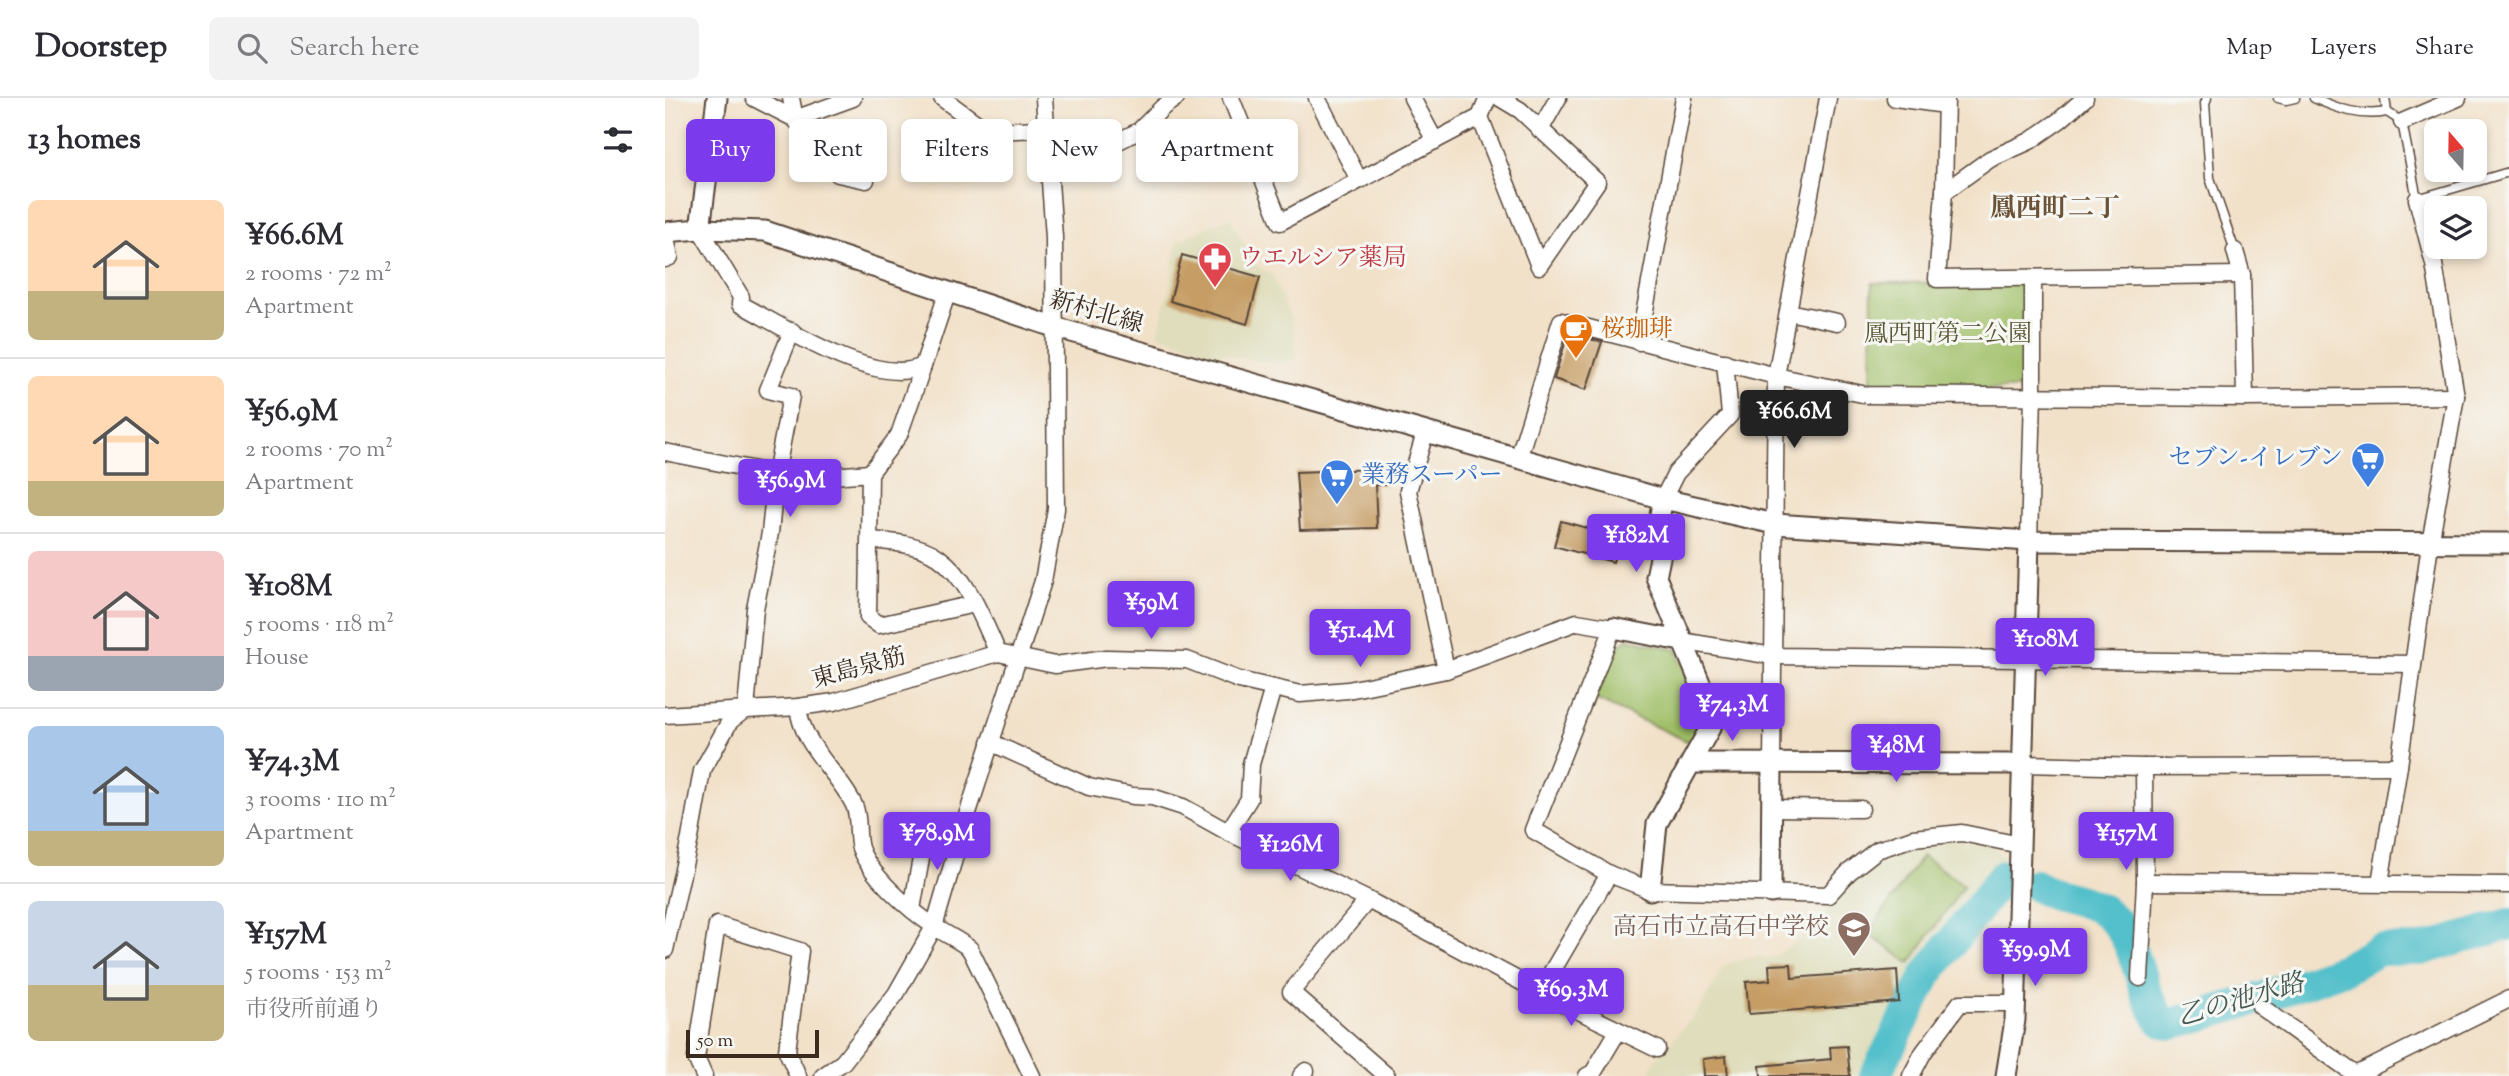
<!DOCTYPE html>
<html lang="en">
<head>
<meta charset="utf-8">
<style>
  :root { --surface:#fff; --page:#f2f2f3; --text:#2b2b33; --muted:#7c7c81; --line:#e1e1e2; --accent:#7c3aed }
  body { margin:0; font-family:"Sorts Mill Goudy","Noto Serif JP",serif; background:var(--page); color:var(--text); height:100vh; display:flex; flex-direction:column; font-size:26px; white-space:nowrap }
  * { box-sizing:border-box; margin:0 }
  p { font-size:23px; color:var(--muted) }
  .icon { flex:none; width:38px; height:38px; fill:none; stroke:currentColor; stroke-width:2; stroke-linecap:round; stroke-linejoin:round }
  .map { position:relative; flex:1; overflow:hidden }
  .panel { display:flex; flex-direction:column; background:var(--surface); width:665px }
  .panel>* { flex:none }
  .guide { position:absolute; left:21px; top:21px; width:665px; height:63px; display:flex; gap:14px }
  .needle { width:46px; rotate:340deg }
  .controls { position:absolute; left:1759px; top:21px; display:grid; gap:14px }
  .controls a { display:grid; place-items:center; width:63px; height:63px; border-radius:10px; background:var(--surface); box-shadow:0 4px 10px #0003; font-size:35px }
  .scale { position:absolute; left:21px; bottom:18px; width:133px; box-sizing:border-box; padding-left:7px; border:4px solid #3b2a1e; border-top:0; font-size:19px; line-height:24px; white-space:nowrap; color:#3b2a1e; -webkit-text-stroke:5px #f6f6f2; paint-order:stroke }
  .price { position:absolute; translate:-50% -60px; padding:0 16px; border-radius:7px; background:var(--accent); color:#fff; font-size:23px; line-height:46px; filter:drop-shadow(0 2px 4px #0008) }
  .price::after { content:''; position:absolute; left:50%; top:42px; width:21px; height:16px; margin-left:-10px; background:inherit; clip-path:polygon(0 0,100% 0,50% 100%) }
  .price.on { background:#222; color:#fff }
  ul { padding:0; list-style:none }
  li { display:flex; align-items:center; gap:21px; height:175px; padding:0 28px }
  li+li { border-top:2px solid var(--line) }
  li span { display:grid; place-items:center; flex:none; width:196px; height:140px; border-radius:10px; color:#555 }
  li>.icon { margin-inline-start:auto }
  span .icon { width:84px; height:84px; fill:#fffc; stroke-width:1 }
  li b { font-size:30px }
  h2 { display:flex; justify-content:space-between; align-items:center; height:84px; padding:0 28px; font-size:30px }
  .pill { padding:0 24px; border-radius:10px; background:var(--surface); box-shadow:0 4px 10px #0003; font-size:24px; line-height:63px }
  .pill.on { background:var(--accent); color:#fff }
  header { display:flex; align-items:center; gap:42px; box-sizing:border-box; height:98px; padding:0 35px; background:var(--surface); border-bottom:2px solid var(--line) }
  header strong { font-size:33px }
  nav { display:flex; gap:38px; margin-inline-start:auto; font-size:24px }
  .search { width:490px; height:63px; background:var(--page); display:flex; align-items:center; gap:18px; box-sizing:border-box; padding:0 24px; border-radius:10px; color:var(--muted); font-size:26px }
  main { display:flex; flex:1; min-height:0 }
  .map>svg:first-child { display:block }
</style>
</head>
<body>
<header>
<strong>Doorstep</strong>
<div class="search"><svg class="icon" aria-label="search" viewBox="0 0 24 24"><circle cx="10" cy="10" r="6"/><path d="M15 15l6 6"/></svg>Search here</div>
<nav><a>Map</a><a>Layers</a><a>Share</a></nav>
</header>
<main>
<section class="panel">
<h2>13 homes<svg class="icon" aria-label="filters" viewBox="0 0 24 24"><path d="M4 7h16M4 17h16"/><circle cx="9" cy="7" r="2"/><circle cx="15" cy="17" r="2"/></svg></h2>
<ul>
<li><span style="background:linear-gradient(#ffd9b3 65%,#c2b280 0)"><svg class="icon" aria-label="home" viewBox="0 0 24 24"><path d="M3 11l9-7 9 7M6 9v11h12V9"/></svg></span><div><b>¥66.6M</b><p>2 rooms · 72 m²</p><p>Apartment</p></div></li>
<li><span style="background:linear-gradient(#ffd9b3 75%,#c2b280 0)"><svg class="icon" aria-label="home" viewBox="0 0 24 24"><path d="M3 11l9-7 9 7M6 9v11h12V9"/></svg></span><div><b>¥56.9M</b><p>2 rooms · 70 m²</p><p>Apartment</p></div></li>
<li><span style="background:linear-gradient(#f6c9c9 75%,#9aa5b1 0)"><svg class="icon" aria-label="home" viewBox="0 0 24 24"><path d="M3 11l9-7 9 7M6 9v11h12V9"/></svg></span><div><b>¥108M</b><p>5 rooms · 118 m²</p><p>House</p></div></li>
<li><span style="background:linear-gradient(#a9c7e8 75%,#c2b280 0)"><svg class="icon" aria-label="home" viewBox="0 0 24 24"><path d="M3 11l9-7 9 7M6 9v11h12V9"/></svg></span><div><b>¥74.3M</b><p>3 rooms · 110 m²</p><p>Apartment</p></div></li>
<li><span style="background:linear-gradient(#c9d6e8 60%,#c2b280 0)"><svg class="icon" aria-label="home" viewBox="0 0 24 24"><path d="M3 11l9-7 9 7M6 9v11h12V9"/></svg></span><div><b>¥157M</b><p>5 rooms · 153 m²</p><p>市役所前通り</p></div></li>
</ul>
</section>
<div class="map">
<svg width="1844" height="978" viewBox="0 0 1844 978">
  <rect width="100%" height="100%" fill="#f6f6f2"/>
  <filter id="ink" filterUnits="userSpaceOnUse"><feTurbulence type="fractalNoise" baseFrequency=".0143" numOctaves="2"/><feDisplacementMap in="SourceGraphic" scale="14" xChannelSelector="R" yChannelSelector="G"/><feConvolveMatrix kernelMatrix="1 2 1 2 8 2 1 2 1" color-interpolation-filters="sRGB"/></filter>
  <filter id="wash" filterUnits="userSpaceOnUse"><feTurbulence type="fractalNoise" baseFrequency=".00686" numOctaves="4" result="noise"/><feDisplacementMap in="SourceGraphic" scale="28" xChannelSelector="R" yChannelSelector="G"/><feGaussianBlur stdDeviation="1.57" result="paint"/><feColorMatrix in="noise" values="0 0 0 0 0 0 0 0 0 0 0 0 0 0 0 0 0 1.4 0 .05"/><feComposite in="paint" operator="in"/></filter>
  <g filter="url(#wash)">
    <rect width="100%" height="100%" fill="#f2e1c9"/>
    <g fill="#dfddbb">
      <polygon points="565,119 589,165 608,178 628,226 633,260 610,266 550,255 493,236 505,186 512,143"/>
      <polygon points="1268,739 1326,746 1339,760 1337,775 1262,874 1208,978 985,978 989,963 1036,909 1057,871 1066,864 1095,858 1100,861 1112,857 1152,829 1161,812 1162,802 1198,766"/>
    </g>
    <g fill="#a0bf67" stroke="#6e7442" stroke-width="2">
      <polygon points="1361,184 1357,291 1206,289 1207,185"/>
      <polygon points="963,541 1011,551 1038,614 1036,629 1028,646 930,601 953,548"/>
      <polygon points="1257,758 1299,787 1245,865 1203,836"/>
    </g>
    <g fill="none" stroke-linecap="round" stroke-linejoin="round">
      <g stroke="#53c0cb" stroke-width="32">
        <path d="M1370 787C1392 802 1423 799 1444 817 1466 835 1473 874 1483 899 1487 907 1492 915 1496 923L1507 926 1599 899 1679 871 1714 852H1756L1844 826"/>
        <polyline points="1210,978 1263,875 1338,778"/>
      </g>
    </g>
    <g id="blocks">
      <g fill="#c69d65">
        <polygon points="517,157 595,179 582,226 505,203"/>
        <polygon points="903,236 937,244 921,292 889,281"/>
        <polygon points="710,371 721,371 721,387 710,387 712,430 635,432 631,374"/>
        <polygon points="896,423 955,439 948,464 889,448"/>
        <polygon points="1126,866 1127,880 1232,872 1234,904 1084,916 1081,884 1105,882 1104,867"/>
        <polygon points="1182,948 1185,978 1096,978 1095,968 1166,961 1165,949"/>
        <polygon points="1061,958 1063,978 1039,978 1038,961"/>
      </g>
    </g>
  </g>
  <g filter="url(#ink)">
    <use href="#blocks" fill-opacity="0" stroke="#564538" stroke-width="2"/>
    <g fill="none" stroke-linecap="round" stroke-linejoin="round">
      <g stroke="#564538" stroke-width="11">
        <g id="service">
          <polyline points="1542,0 1540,5 1545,80 1570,153"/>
          <polyline points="1613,0 1621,2 1630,0"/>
          <path d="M1649 0C1673 11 1696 19 1722 14"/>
          <polyline points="1720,0 1722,14 1737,24 1752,101 1844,74"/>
        </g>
      </g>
      <g stroke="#564538" stroke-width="19">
        <g id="minor">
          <polyline points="89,0 130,21 173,76 201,82"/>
          <polyline points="126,0 130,21"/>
          <polyline points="277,0 322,33 380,31"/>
          <polyline points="566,0 615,124 815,19 823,0"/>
          <polyline points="652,0 694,82"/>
          <polyline points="747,0 770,43"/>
          <polyline points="1230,0 1280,7"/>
          <polyline points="1281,0 1279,94 1272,181 1577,177"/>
          <polyline points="815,19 874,168 932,84 855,12 835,0"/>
          <polyline points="130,21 188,0"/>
          <polyline points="1737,24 1793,0"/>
          <polyline points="875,32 893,0"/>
          <polyline points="385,76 474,33 498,9 511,0"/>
          <polyline points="1279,94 1325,61 1365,43 1395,22 1420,0"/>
          <path d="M35 131 76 199 75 206C118 228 211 291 258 268L283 193"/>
          <polyline points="0,136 5,159 0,161"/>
          <polyline points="1570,153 1577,177 1580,300"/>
          <polyline points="1123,214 1172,224"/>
          <polyline points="974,244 1019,0"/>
          <polyline points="258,268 234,337 205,375 203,519 214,527 310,506"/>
          <polyline points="760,335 743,393 781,572"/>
          <polyline points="0,354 111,376 154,379 205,375"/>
          <polyline points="853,361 896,223 1111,278 1202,297 1580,300 1791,298"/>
          <polyline points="998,401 1011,375 1065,317 1060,264"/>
          <path d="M205 442C227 444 255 446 273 459 304 481 318 522 333 555"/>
          <polyline points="1364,443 1368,297 1368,180"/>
          <polyline points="1016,543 1108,558 1748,566"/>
          <path d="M133 609C137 648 173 674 189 707 195 720 191 737 195 750 204 776 245 813 269 828 281 837 293 841 305 851L367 978"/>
          <polyline points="0,617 133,609 169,604 333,555 390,567 442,560 522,562 574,582 635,596 683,592 781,572 912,524 948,530 868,732 944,776 985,792 1163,797 1184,774 1212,752 1248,740 1297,735 1355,747"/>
          <polyline points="325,644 424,689 468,698 487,699 518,709 563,734 703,802 875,894 992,951"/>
          <polyline points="1107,665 1111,278 1163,0"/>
          <polyline points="1356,666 1479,669 1734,668"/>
          <polyline points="1107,710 1196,711"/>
          <polyline points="563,734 584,701 586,666 608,590"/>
          <polyline points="1480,784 1844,787"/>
          <polyline points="1715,785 1734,668 1765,446 1791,298 1769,166 1752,101"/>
          <polyline points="703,802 626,894 722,978"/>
          <polyline points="247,811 261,732"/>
          <polyline points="0,852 25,740 37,673 65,623 81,611 90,511 105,435 111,376 126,298 103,292 127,233"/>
          <polyline points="1475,880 1480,784 1479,669"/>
          <polyline points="875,894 944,776"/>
          <polyline points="1595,908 1691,977 1844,901"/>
          <polyline points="39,978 31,960 52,827 135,853 122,953 133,978"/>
          <polyline points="158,978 178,964 231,896 269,829 299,727 378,483 391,411 389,139 379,0"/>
          <polyline points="636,978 641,973"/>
          <polyline points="922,978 928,975 953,933"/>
          <polyline points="1246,978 1258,955 1295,905 1350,905"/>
        </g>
      </g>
      <g stroke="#564538" stroke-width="23">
        <g id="tertiary">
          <polyline points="35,131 52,0"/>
          <polyline points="0,134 35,131 100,133 389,229 998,401 1110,426 1364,443 1844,445"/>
          <polyline points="948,530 1016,543"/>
          <polyline points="1026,665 1356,666"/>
          <polyline points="985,792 992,726 1050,621 991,479 997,450 995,416 998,401"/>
          <polyline points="1106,795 1107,665"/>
          <polyline points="1341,978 1350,922 1364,443"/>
        </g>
      </g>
      <use href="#service" stroke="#fff" stroke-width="8"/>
      <use href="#minor" stroke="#fff" stroke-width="16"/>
      <use href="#tertiary" stroke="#fff" stroke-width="19"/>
    </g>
  </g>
  <defs>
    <g id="pharmacy-pin" transform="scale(1.75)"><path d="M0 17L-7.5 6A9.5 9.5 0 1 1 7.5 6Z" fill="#e0444e" stroke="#f6f6f2"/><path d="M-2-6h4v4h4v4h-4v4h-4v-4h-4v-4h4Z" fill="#fff"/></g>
    <g id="cafe-pin" transform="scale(1.75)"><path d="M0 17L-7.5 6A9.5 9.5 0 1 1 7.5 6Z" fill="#e8710a" stroke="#f6f6f2"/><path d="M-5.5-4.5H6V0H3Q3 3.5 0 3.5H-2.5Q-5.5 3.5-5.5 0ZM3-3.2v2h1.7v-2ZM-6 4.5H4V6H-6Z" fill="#fff"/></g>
    <g id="supermarket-pin" transform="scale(1.75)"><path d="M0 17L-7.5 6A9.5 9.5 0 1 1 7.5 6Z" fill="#3f7fe0" stroke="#f6f6f2"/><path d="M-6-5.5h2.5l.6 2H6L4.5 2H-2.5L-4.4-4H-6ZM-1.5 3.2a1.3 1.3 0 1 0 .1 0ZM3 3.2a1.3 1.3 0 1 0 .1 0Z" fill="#fff"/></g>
    <g id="school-pin" transform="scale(1.75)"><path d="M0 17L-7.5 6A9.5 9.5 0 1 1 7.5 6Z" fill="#8d6e63" stroke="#f6f6f2"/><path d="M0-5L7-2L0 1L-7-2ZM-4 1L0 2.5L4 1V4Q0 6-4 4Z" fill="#fff"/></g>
  </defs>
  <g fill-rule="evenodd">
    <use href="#pharmacy-pin" x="550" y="161"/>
    <use href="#cafe-pin" x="911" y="232"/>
    <use href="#supermarket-pin" x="1703" y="361"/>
    <use href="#supermarket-pin" x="672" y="378"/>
    <use href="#school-pin" x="1189" y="830"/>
  </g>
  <g text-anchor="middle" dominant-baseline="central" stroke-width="6" stroke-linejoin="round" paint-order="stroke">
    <g font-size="24" fill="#be3a42" stroke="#f6f6f2" text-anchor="start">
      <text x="574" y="161">ウエルシア薬局</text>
    </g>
    <g font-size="24" fill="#3b2a1e" stroke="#f6f6f2">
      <text transform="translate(431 215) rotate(16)">新村北線</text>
      <text transform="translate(194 571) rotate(-15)">東島泉筋</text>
    </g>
    <g font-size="24" fill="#c56008" stroke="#f6f6f2" text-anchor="start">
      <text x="936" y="232">桜珈琲</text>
    </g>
    <g font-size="24" fill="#595734" stroke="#f6f6f2">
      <text x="1283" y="237">鳳西町第二公園</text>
    </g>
    <g font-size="24" fill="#366cbe" stroke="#f6f6f2" text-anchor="end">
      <text x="1678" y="361">セブン-イレブン</text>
      <text x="696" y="378" text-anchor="start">業務スーパー</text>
    </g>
    <g font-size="24" fill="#785e54" stroke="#f6f6f2" text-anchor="end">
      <text x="1164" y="830">高石市立高石中学校</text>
    </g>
    <g font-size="26" font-weight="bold" fill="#6c5237" stroke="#f6f6f2">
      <text x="1390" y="111">鳳西町二丁</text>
    </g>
    <g font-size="26" font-style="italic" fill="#425752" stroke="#f6f6f2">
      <text transform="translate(1576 903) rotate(-16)">乙の池水路</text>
    </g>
  </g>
</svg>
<div class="controls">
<a><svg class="needle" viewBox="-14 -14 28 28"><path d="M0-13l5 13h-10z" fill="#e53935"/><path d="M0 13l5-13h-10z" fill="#7c7c81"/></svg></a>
<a><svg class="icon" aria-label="layers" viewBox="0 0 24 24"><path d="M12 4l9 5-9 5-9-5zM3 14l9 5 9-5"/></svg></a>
</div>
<div class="scale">50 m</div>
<b class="price on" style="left:1129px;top:352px">¥66.6M</b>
<b class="price" style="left:125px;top:421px">¥56.9M</b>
<b class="price" style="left:971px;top:476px">¥182M</b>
<b class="price" style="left:486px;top:543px">¥59M</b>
<b class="price" style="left:695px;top:571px">¥51.4M</b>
<b class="price" style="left:1380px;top:580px">¥108M</b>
<b class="price" style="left:1067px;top:645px">¥74.3M</b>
<b class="price" style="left:1231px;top:686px">¥48M</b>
<b class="price" style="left:272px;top:774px">¥78.9M</b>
<b class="price" style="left:1461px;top:774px">¥157M</b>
<b class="price" style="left:625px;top:785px">¥126M</b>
<b class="price" style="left:1370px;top:890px">¥59.9M</b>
<b class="price" style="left:906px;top:930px">¥69.3M</b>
<div class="guide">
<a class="pill on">Buy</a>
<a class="pill">Rent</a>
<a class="pill">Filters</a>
<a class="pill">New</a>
<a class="pill">Apartment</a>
</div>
</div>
</main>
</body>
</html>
